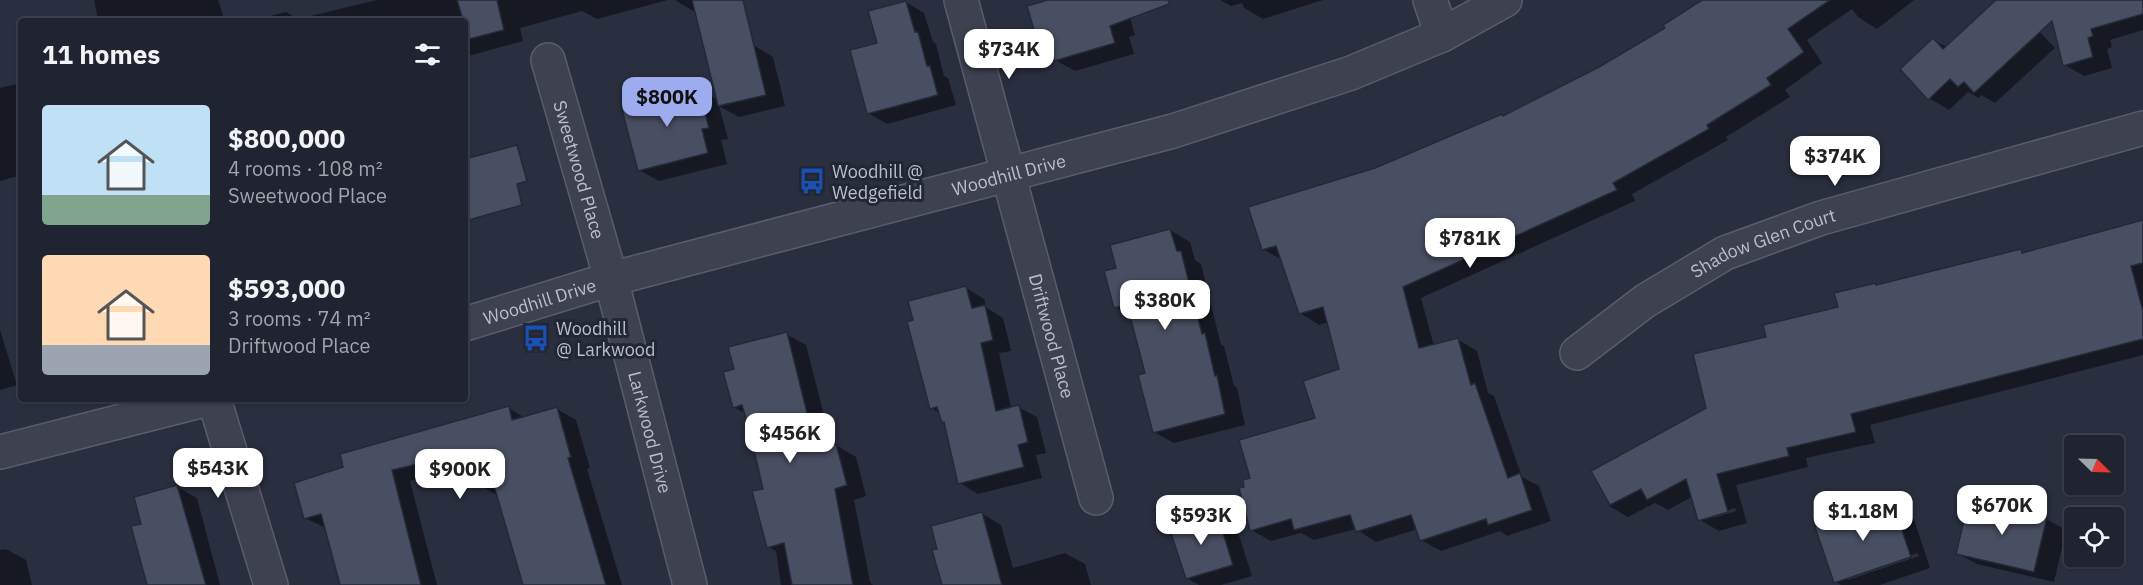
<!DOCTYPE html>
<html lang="en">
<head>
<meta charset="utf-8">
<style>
  :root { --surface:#202330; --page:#282b38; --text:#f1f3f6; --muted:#a2a4ab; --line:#3d404c; --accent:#9cacee }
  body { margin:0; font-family:"IBM Plex Sans",sans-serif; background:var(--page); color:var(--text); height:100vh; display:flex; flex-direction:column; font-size:22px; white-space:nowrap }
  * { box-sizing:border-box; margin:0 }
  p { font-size:20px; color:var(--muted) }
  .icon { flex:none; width:33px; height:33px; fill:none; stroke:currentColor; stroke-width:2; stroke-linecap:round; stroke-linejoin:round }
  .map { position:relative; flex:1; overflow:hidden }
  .side { position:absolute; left:18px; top:18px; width:450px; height:384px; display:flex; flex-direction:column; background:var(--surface); border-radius:6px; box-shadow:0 2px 4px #0004,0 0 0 2px var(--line) }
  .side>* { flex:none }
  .needle { width:39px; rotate:113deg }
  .tools { position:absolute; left:2064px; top:435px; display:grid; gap:12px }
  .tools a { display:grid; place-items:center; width:60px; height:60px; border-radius:6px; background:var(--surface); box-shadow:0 2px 4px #0004,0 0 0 2px var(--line); font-size:30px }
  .price { position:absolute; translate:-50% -51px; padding:0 14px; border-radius:12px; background:#fff; color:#222; font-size:20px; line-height:39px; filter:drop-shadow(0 2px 3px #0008) }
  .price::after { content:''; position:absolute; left:50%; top:36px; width:18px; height:14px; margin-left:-9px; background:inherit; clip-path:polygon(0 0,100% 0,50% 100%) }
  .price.active { background:var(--accent); color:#111 }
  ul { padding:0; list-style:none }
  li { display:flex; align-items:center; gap:18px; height:150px; padding:0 24px }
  li span { display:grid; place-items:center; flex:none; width:168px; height:120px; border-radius:6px; color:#555 }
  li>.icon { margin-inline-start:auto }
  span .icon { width:72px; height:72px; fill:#fffc; stroke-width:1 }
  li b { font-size:26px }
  h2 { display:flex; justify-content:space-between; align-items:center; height:72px; padding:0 24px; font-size:26px }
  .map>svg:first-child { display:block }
</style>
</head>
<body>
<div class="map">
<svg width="2143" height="585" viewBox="0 0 2143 585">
  <rect width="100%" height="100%" fill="#2a2f40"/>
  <g fill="#0007" fill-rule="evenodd">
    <polygon points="94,0 218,0 225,21 98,21"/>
    <polygon points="377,0 668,0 597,19 582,11 520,28 523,41 465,57 465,21 250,21 286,12 298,19"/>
    <polygon points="675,0 728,0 695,12"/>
    <polygon points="1053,0 1125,0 1135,35 1129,37 1134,54 1075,71 1055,60 1053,50 1039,43"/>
    <polygon points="1220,0 1323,0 1263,19 1244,8 1242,3 1231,6"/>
    <polygon points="1705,0 1914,0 1877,29 1858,17 1852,9 1807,40 1822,63 1785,90 1790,97 1726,137 1728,140 1632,194 1635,201 1421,298 1434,346 1457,339 1477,351 1488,393 1494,396 1522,477 1539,486 1551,521 1507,536 1500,531 1441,551 1421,540 1418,529 1376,542 1356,529 1314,540 1301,533 1271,541 1251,530 1246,488 1252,479 1317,419 1341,370 1328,322 1319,325 1300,313 1282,260 1263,249 1376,169 1505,117 1600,69 1667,29"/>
    <polygon points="1998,0 2002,0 2019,10 2055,48 1995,103 1981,95 1979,98 1968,92 1949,110 1929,98 1933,40 1947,47"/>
    <polygon points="2047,0 2143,0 2143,30 2110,40 2112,47 2107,49 2112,68 2084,76 2065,65"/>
    <polygon points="906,2 924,13 933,42 936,44 944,76 948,78 956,105 887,124 868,113 879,44"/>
    <polygon points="753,45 773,57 785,106 739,117 719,106 728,139 721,140 727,164 659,181 639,170 698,88 718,100"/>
    <polygon points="21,83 21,175 0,181 0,88"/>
    <path d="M2143 221V355L1870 425 1875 443 1806 458 1808 467 1736 485 1747 523 1719 531 1700 520 1693 496 1668 510 1655 503 1628 517 1609 506 1607 463 1708 409 1768 338 1839 309 1879 286 2021 251 2025 253ZM1735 508 1736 511 1713 518V515Z"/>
    <polygon points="1170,230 1190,242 1195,260 1201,264 1221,345 1224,346 1234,386 1237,388 1245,425 1174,443 1154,432 1147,374 1132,317 1115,307 1118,270"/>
    <polygon points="966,288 984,299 987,308 1003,318 1011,351 999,353 1011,408 1018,407 1037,417 1046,453 1036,455 1042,478 978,494 960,483 946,424 943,422 941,414 931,408"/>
    <polygon points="0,330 17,385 0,390"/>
    <polygon points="786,334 806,345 832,446 836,445 856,457 866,496 854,500 870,582 873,585 781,585 776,551 768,547 765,490 746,414 734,407 736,370"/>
    <polygon points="509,408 525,418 557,409 576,420 590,468 587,469 622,585 530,585 498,494 495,494 476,483 471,467 410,481 437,585 341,585 326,528 305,518 345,468"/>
    <polygon points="177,487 197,498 220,585 148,585 142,525"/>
    <path d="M1892 502 1912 513 1930 568 1880 585H1841L1836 582ZM1918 553 1919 556 1848 580V577Z"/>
    <polygon points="981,513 1001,525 1013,568 1065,553 1085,564 1091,585 944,585"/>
    <polygon points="1216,514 1236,526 1252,576 1221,585 1199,585 1187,578"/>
    <polygon points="2046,519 2066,530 2054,582 1977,564 1957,553"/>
    <polygon points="6,549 26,560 32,585 0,585 0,550"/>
  </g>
  <g fill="#494f62" stroke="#242938" stroke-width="1.5">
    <polygon points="457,0 497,0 504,30 469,39"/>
    <polygon points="692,0 743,0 766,95 718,106"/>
    <polygon points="1048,0 1169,0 1169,4 1110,26 1115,43 1054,61 1048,41 1038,44 1027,6"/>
    <polygon points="1702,0 1830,0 1788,29 1804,52 1767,78 1771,85 1707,125 1709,129 1613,183 1617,190 1403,287 1419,348 1458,338 1471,385 1475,383 1508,478 1520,473 1532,510 1488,525 1486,519 1420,541 1411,515 1356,532 1350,515 1294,530 1291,519 1250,531 1239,488 1244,487 1243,480 1250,478 1239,440 1315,418 1303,381 1339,369 1323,307 1299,314 1276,246 1262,250 1248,207 1375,168 1502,114 1503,116 1599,67 1665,28 1663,25"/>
    <polygon points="1996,0 2143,0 2143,14 2091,29 2093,36 2088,38 2093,57 2063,66 2052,21 1974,93 1964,82 1958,87 1950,79 1928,100 1900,69 1933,38 1943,49"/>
    <polygon points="906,1 915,32 918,32 927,66 930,66 938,95 867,114 850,50 877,43 868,11"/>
    <polygon points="698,87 709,128 702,129 708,153 638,171 621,106"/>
    <polygon points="517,145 527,181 517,184 522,205 465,221 465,159"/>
    <polygon points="2143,220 2143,263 2131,266 2143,311 2143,339 1851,414 1856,432 1787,448 1789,456 1717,474 1728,512 1698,521 1686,479 1647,500 1641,489 1610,505 1591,471 1706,408 1693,354 1766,337 1763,325 1838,307 1834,293 1876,283 1876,285 2021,249 2022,253"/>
    <polygon points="1170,229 1177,251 1181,251 1202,334 1205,333 1215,376 1217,375 1225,414 1153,433 1138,375 1145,373 1127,305 1114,308 1104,271 1116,268 1110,245"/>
    <polygon points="966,286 972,308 985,305 993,340 981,343 996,411 1019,405 1028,442 1018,445 1024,467 958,484 944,422 942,423 937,407 930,409 907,322 913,320 908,301"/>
    <polygon points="787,332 816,449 836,444 847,485 835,489 853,585 792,585 784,543 767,548 752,491 763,489 748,425 742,405 733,408 723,372 734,369 728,347"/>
    <polygon points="509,406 512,420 557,407 571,457 568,458 606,585 523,585 492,479 475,484 466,453 392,470 421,585 340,585 321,514 304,519 294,483 343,467 340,454"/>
    <polygon points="177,485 206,585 147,585 131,526 141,524 134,497"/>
    <polygon points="1969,499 2047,517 2034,572 1956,554"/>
    <polygon points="1892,500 1911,557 1834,583 1815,527"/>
    <polygon points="982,512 1002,585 942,585 932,550 937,549 931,526"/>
    <polygon points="1217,513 1233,565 1186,579 1169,527"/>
  </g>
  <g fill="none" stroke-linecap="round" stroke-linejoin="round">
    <g stroke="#595d6b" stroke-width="36">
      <g id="minor">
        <path id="s1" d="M961 0 1096 498"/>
        <polyline points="1430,0 1442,35"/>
        <path id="s2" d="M548 60 611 279 690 585"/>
        <path id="s3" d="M1577 353 1645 301 1725 253 1821 218 2143 128"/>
        <polyline points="214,399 271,585"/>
      </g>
    </g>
    <g stroke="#595d6b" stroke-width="36">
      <g id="tertiary">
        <path id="s4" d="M465 324 611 279 1173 131 1351 73 1442 35 1505 0"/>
        <polyline points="0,452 208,399"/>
      </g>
    </g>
    <use href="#minor" stroke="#3e4250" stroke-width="33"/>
    <use href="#tertiary" stroke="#3e4250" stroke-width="33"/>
  </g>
  <defs>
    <g id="bus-bare" transform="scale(2.07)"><path d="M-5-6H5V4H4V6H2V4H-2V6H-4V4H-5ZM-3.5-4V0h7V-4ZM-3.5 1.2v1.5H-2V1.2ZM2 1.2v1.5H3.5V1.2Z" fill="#1a4fb4" stroke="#222736" stroke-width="2.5" paint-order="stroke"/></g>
  </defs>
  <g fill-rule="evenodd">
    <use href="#bus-bare" x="812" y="181"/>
    <use href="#bus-bare" x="536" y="338"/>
  </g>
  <g text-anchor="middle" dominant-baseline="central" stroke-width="6" stroke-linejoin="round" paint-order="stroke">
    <g font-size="18" fill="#bbbeca" stroke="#222736">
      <text stroke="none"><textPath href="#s2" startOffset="114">Sweetwood Place</textPath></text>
      <text stroke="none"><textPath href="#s4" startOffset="564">Woodhill Drive</textPath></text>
      <text stroke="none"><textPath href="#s3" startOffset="218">Shadow Glen Court</textPath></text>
      <text stroke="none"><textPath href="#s4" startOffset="78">Woodhill Drive</textPath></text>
      <text stroke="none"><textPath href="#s1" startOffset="348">Driftwood Place</textPath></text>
      <text stroke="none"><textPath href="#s2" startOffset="386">Larkwood Drive</textPath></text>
    </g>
    <g font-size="18" fill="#bbbeca" stroke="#222736" text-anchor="start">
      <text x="832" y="171">Woodhill @<tspan x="832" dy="21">Wedgefield</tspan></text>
      <text x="556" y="328">Woodhill<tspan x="556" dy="21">@ Larkwood</tspan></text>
    </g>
  </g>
</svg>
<div class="tools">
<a><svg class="needle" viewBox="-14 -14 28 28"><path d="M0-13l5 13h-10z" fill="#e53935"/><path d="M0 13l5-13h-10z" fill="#a2a4ab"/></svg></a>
<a><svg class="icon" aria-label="locate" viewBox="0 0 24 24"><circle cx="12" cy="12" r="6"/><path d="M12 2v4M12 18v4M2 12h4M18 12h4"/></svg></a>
</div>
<b class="price" style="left:1009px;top:80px">$734K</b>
<b class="price active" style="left:667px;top:128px">$800K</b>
<b class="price" style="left:1835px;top:187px">$374K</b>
<b class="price" style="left:1470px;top:269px">$781K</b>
<b class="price" style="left:1165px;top:331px">$380K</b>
<b class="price" style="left:790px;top:464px">$456K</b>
<b class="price" style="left:218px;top:499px">$543K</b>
<b class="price" style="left:460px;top:500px">$900K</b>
<b class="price" style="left:2002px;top:536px">$670K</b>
<b class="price" style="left:1863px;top:542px">$1.18M</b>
<b class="price" style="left:1201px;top:546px">$593K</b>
<section class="side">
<h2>11 homes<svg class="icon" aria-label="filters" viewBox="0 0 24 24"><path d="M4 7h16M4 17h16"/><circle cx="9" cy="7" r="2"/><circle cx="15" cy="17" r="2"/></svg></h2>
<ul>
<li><span style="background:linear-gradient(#bfe0f5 75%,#7fa58c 0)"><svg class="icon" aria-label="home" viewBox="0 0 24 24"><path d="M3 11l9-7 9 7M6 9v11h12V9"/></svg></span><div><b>$800,000</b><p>4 rooms · 108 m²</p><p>Sweetwood Place</p></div></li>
<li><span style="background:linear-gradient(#ffd9b3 75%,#9aa5b1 0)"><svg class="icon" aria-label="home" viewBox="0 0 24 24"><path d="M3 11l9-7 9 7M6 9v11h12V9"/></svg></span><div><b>$593,000</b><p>3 rooms · 74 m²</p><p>Driftwood Place</p></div></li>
</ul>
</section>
</div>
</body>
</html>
